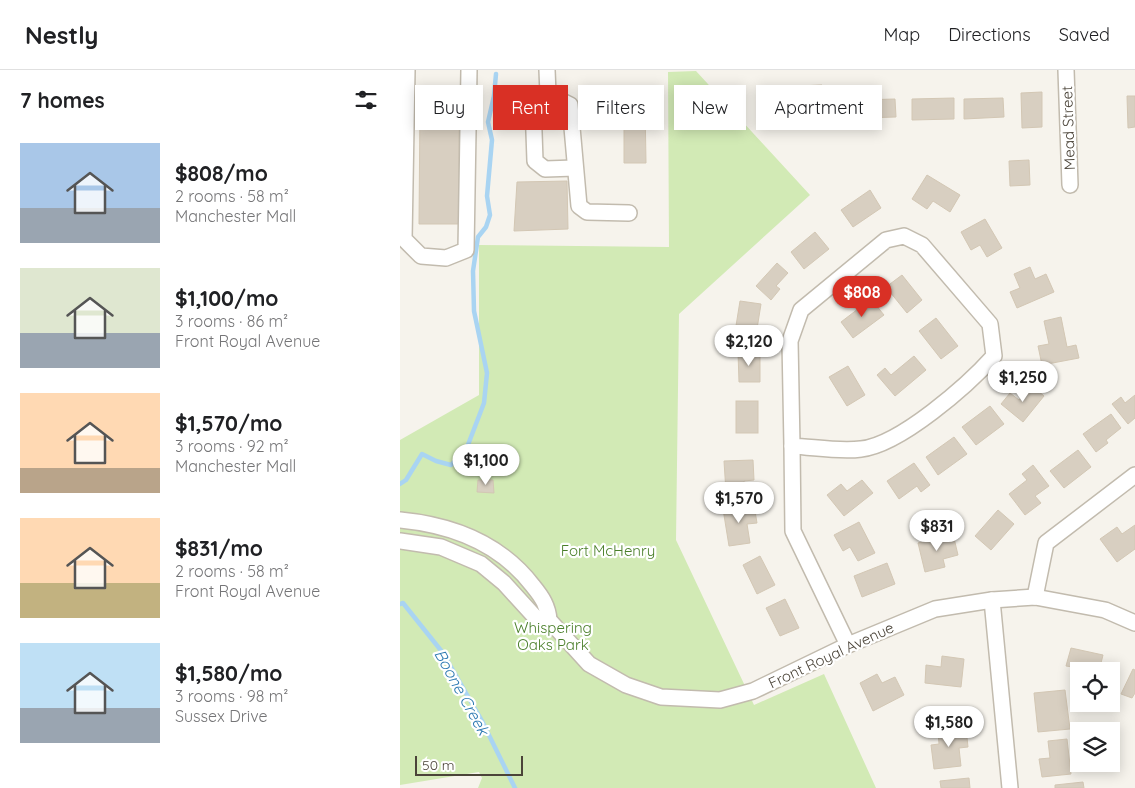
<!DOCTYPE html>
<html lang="en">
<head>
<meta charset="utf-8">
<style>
  :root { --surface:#fff; --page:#f6f6f6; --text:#202124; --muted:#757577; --line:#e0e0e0; --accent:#d93025 }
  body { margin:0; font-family:Quicksand,sans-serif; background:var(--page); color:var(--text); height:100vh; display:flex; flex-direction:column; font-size:19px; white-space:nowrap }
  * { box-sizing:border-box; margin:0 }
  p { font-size:16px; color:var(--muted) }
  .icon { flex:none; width:28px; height:28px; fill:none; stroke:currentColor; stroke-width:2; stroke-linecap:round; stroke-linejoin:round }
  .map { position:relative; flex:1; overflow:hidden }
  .panel { display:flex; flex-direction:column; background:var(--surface); width:400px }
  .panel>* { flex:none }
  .guide { position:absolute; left:15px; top:15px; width:475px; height:45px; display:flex; gap:10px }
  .buttons { position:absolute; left:670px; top:592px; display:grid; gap:10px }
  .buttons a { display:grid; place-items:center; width:50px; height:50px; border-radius:0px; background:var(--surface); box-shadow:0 2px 12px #0003; font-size:25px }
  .scale { position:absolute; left:15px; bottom:12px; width:108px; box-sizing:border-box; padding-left:5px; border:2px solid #4b4439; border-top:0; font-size:14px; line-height:18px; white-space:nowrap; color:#4b4439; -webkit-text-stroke:4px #fff; paint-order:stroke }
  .price { position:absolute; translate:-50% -42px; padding:0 11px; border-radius:18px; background:#fff; color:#222; font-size:16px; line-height:32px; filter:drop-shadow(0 1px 2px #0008) }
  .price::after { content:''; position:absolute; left:50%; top:30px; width:15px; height:11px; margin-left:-8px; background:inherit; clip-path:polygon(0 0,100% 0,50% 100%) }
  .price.current { background:var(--accent); color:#fff }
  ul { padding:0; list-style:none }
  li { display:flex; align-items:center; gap:15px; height:125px; padding:0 20px }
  li span { display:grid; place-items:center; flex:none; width:140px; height:100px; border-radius:0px; color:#555 }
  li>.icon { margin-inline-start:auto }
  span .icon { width:60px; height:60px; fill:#fffc; stroke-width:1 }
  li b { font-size:21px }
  h2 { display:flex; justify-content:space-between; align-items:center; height:60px; padding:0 20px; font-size:21px }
  .tag { padding:0 18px; border-radius:0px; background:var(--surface); box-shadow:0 2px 12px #0003; font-size:18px; line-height:45px }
  .tag.current { background:var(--accent); color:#fff }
  header { display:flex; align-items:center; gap:30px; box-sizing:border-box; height:70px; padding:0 25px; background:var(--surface); border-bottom:1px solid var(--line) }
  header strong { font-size:24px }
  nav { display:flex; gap:28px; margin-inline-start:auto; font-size:18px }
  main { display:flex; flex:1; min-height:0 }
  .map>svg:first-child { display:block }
</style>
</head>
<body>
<header>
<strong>Nestly</strong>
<nav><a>Map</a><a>Directions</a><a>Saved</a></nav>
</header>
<main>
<section class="panel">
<h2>7 homes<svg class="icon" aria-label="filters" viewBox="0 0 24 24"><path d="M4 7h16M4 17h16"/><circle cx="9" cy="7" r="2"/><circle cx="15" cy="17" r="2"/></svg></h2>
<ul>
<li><span style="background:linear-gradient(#a9c7e8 65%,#9aa5b1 0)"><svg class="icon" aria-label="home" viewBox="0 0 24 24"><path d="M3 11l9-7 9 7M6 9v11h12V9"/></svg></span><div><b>$808/mo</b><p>2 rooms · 58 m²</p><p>Manchester Mall</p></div></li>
<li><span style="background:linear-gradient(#dfe7d0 65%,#9aa5b1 0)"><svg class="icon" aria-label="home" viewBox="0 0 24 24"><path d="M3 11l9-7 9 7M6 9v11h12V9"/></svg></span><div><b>$1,100/mo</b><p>3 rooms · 86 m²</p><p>Front Royal Avenue</p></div></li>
<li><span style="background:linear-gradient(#ffd9b3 75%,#b9a48a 0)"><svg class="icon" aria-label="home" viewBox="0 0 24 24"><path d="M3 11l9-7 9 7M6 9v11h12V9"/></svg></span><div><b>$1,570/mo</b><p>3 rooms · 92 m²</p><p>Manchester Mall</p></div></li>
<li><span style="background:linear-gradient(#ffd9b3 65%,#c2b280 0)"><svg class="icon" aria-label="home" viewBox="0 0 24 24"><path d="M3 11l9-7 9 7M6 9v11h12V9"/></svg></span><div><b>$831/mo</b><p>2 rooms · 58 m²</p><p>Front Royal Avenue</p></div></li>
<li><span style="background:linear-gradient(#bfe0f5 65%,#9aa5b1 0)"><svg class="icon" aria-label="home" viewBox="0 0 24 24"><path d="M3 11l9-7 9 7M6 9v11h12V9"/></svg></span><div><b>$1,580/mo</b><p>3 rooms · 98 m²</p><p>Sussex Drive</p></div></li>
</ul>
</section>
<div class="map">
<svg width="735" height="718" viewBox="0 0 735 718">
  <rect width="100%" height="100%" fill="#f6f3ec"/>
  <polygon fill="#d2eab5" points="296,1 410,125 279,244 276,470 354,635 424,604 476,718 78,718 82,708 79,702 0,715 0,370 79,325 79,175 269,177 268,2"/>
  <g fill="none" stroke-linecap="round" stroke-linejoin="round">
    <g stroke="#a9d4f2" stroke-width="4.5">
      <polyline points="0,414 6,410 22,384 36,391 51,395 66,380 84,333 87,303 74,241 73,201 78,167 86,157 90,145 87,126 92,70 88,52 94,26 96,4"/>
      <polyline points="0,534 3,533 43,583 82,651 115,718"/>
    </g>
  </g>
  <g fill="#d8cfc1" stroke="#d3c7b4">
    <polygon points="422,15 423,31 432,31 432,51 386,52 386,32 398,32 398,16"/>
    <polygon points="642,22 642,57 622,58 621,23"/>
    <polygon points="727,26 735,26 735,57 728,58"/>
    <polygon points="554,28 554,49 512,50 512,29"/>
    <polygon points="603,28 604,47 564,49 564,29"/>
    <polygon points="495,29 496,47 461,48 460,30"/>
    <polygon points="59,33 59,154 19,154 20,34"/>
    <polygon points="200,34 245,34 246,93 224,93 224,57 199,59"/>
    <polygon points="629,90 630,115 610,116 609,91"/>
    <polygon points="527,105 560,125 550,142 533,131 527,139 512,129"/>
    <polygon points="167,111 168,159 114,161 117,112"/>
    <polygon points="470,120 481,138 453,157 441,140"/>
    <polygon points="585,149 602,178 587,187 580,175 571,180 561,162"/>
    <polygon points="415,162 429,179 404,199 391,182"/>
    <polygon points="377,193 388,203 376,216 380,219 371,230 356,216"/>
    <polygon points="630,197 635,209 646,204 654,222 617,238 610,222 620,218 614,204"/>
    <polygon points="502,205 522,230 507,243 486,217"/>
    <polygon points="471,229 484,245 453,268 441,252"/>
    <polygon points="340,231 361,234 356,265 335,262"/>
    <polygon points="661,247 667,277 676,275 679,288 642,295 638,276 649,274 644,251"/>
    <polygon points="536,248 558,276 541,289 519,261"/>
    <polygon points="338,282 360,282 360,312 339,312"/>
    <polygon points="514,286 526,300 495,326 477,305 485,298 491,305"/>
    <polygon points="448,296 465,325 447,336 429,307"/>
    <polygon points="631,315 644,326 623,352 601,334 610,323 619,330"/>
    <polygon points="735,325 735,348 728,354 712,334 721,327 725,333"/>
    <rect x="336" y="331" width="22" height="32"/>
    <polygon points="590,336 604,354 576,375 562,357"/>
    <polygon points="711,344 721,358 706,370 708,373 696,382 683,364"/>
    <polygon points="554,367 567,384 538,405 526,387"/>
    <polygon points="678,380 691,397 664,418 650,401"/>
    <polygon points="353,390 354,410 344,411 344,422 326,422 324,391"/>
    <polygon points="514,393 530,415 521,422 517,416 499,429 487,411"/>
    <polygon points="633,395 649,416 635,426 641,433 625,445 609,424 627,410 622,404"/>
    <polygon points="78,410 93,410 94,423 77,422"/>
    <polygon points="462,410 473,423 444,446 427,425 441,414 447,421"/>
    <polygon points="354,435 357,453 347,454 350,473 329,476 323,439"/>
    <polygon points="598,440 614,454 591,480 575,466"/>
    <polygon points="459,452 475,483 458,491 450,477 443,481 434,465"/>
    <polygon points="735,455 735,479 717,492 700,469 717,457 722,464"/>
    <polygon points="553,464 558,485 543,489 545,497 525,502 518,473"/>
    <polygon points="360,486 375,515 357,524 343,495"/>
    <polygon points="487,493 495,514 462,527 454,506"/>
    <polygon points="385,529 399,558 380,566 366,538"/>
    <polygon points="671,578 703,585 699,601 666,596"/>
    <polygon points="542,586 564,589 561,617 525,613 526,595 541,597"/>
    <polygon points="733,599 735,600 735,623 732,628 721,624"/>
    <polygon points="477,604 482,613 495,607 504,625 473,641 460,613"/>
    <polygon points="665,620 670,659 638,662 634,623"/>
    <polygon points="566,658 568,677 559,678 561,696 534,699 531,675 539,674 538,661"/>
    <polygon points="667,669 671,704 642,707 639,689 650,688 648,671"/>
    <polygon points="569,708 570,718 541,718 540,711"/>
    <polygon points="683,712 684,718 655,718 655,715"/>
  </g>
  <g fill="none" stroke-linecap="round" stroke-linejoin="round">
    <g stroke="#c2bbae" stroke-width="18">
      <g id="minor">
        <polyline points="7,0 4,169 21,186 46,188 66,180 69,0"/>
        <polyline points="147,0 148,24 170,35 179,136 187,142 229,143"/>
        <polyline points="666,0 670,115"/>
        <polyline points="148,24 133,34 135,91 145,99 175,98"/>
        <path d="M504 166 522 175 590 254 594 286C568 315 500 375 461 379 439 382 414 377 392 376L390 271 401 240 486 170Z"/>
        <polyline points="392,376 393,461 448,575"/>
        <path d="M0 450C52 455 101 474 133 516 142 527 148 536 149 550L189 594 226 615 261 627 320 630 353 621 448 575 535 539 592 530 635 527 705 540 735 553"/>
        <polyline points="0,471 41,477 81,494 104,513 135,547 149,550"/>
        <polyline points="635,527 646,473 735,405"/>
        <polyline points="592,530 610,718"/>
      </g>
    </g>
    <use href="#minor" stroke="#fff" stroke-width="15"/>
  </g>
  <g text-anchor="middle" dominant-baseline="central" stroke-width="4.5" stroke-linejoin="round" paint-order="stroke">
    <g font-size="15" fill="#4b4439" stroke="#fff">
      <text transform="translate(668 58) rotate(-92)">Mead Street</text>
      <text transform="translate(431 585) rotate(-25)">Front Royal Avenue</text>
    </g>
    <g font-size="15" fill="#4a7f2a" stroke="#fff">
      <text x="208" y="480">Fort McHenry</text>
      <text x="153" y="557">Whispering<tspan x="153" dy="17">Oaks Park</tspan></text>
    </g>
    <g font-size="16" font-style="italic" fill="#2e7ab2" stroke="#fff">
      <text transform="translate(62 622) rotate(61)">Boone Creek</text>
    </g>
  </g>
</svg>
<div class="buttons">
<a><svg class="icon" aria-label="locate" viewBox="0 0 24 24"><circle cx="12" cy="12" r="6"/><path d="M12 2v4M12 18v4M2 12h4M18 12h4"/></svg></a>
<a><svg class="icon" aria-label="layers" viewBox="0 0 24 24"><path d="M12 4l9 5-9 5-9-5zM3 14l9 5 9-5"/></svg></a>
</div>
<div class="scale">50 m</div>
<b class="price current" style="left:462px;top:248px">$808</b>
<b class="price" style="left:349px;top:297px">$2,120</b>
<b class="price" style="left:623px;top:333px">$1,250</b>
<b class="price" style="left:86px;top:416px">$1,100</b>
<b class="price" style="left:339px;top:454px">$1,570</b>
<b class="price" style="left:537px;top:482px">$831</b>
<b class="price" style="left:549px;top:678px">$1,580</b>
<div class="guide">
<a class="tag">Buy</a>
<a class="tag current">Rent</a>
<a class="tag">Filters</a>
<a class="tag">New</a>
<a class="tag">Apartment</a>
</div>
</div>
</main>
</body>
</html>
